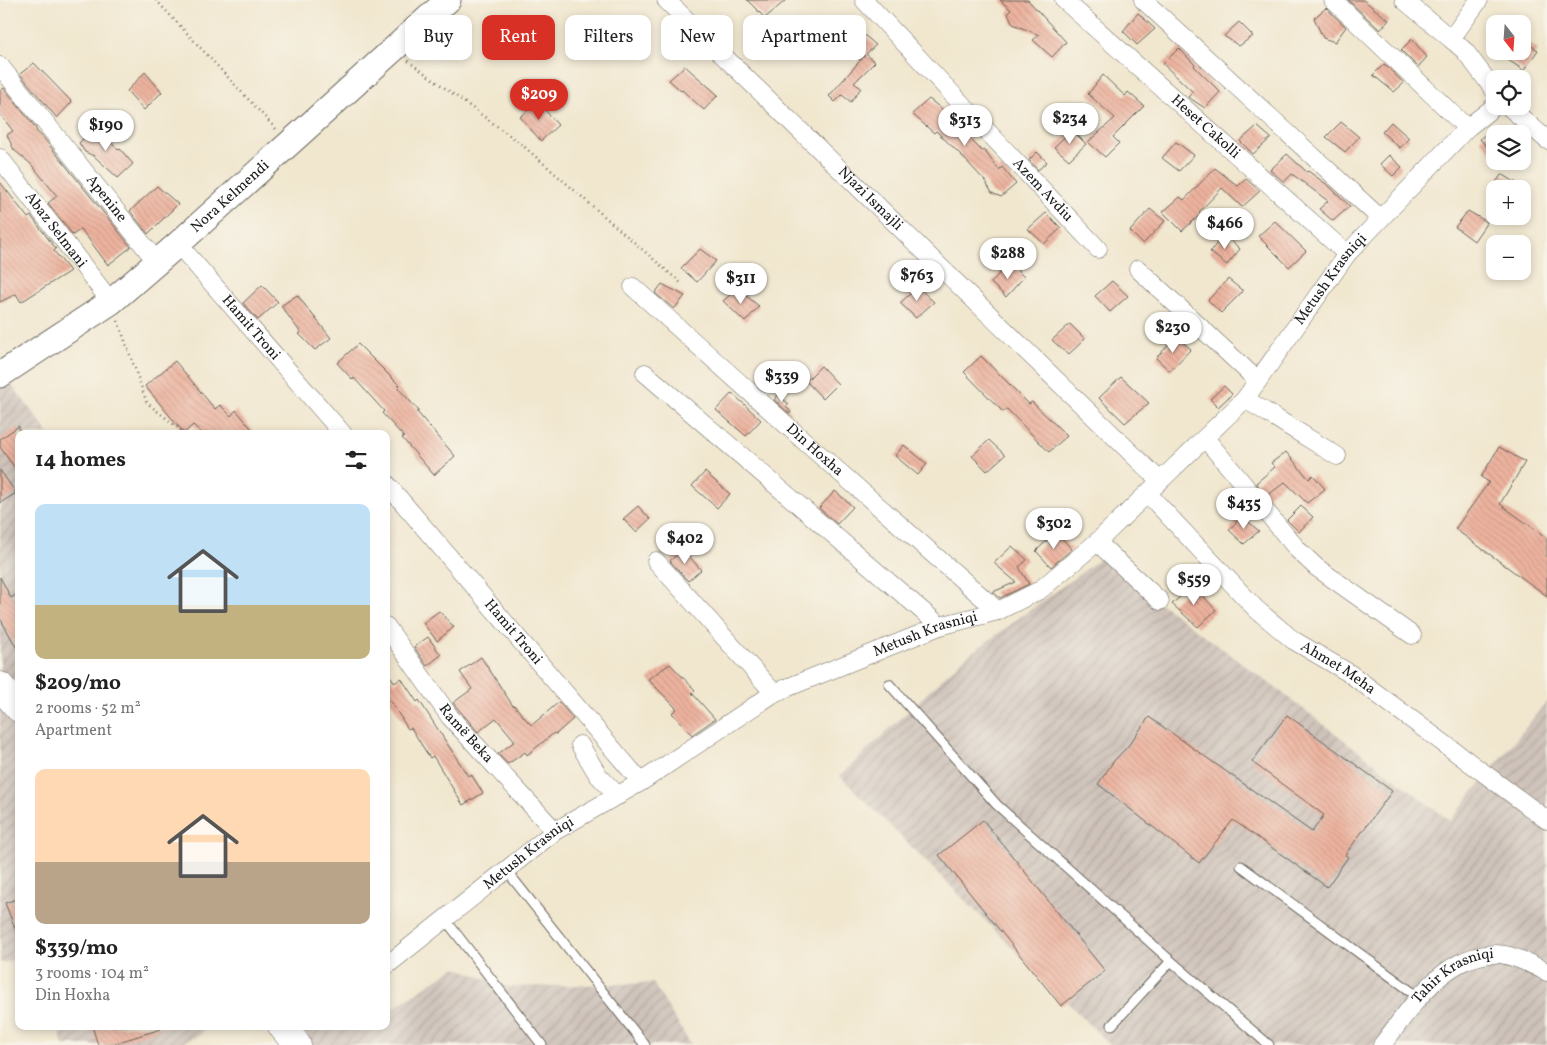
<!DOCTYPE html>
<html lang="en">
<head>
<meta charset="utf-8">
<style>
  :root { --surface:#fff; --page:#f6f6f6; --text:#222; --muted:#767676; --accent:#d93025 }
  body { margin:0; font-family:Vollkorn,serif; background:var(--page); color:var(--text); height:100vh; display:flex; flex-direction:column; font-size:19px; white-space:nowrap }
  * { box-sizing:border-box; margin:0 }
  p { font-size:16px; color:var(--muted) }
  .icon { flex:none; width:28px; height:28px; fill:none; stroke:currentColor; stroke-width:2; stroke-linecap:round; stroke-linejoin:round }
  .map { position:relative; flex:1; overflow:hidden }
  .drawer { position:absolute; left:15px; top:430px; width:375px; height:600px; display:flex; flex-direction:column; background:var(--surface); border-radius:10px; box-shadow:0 2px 8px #0003 }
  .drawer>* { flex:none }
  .top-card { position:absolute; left:405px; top:15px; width:475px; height:45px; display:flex; gap:10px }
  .needle { width:32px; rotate:163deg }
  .controls { position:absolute; left:1486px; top:15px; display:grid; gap:10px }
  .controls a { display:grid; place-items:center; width:45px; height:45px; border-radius:10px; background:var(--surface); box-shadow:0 2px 8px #0003; font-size:25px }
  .price { position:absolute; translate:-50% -42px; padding:0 11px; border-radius:18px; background:#fff; color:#222; font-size:16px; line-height:32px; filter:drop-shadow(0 1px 2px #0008) }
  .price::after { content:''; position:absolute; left:50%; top:30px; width:15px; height:11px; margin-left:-8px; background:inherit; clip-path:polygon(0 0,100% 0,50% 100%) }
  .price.selected { background:var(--accent); color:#fff }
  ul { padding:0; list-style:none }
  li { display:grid; align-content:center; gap:10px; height:265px; padding:0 20px }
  li span { display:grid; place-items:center; height:155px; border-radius:10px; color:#555 }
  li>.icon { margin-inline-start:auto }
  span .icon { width:90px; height:90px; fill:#fffc; stroke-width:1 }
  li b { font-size:21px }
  h2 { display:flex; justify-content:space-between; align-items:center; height:60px; padding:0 20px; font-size:21px }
  .pill { padding:0 18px; border-radius:10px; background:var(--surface); box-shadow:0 2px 8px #0003; font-size:18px; line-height:45px }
  .pill.selected { background:var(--accent); color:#fff }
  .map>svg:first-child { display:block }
</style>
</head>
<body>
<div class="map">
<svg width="1547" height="1045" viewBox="0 0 1547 1045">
  <defs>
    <pattern id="industrial-furrows" width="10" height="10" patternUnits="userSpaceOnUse" patternTransform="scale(1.25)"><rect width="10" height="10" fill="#cec2b9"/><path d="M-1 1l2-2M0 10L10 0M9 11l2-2" fill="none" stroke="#b0a69e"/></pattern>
    <pattern id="building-back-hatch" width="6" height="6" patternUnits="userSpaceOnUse" patternTransform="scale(1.25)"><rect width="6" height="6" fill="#edb39f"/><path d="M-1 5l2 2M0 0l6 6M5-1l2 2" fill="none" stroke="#cb9988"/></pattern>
  </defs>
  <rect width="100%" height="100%" fill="#f7f3e8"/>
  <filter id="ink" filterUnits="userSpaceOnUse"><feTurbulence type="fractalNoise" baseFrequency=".02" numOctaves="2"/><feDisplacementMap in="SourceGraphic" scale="10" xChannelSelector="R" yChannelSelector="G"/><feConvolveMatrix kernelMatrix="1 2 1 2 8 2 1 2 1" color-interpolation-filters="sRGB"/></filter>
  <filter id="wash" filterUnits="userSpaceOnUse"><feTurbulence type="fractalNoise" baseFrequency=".0096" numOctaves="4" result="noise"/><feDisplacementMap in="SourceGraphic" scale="20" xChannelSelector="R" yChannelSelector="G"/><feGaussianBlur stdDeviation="1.12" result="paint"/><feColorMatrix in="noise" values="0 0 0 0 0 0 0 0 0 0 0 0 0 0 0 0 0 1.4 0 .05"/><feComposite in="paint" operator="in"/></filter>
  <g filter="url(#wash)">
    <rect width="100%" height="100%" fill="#f1e7cf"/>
    <g fill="url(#industrial-furrows)">
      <polygon points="0,372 3,373 49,434 19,434 19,958 3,963 0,962"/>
      <polygon points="1100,559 1280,691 1450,821 1547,701 1547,1045 1110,1045 840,776 963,659"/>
      <polygon points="455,967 508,987 653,983 691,1045 295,1045 282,1026 386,1026 386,1006 393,1008"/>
      <polygon points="58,1026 207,1026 200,1035 176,1045 63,1045"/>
    </g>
    <g id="blocks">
      <g fill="url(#building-back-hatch)">
        <polygon points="747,0 786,0 765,18"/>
        <polygon points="1000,0 1028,0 1066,42 1052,57 1033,40 1039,35 1013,24 1008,13 1011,10"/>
        <polygon points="1348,0 1363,0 1389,20 1380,30"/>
        <polygon points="1326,8 1346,27 1335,42 1323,38 1314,18"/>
        <polygon points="1138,13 1155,29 1137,45 1123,31"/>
        <polygon points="1239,22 1253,36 1239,46 1224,36"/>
        <polygon points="863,34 876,45 866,54 875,62 854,83 861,88 851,102 842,95 835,102 829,96 865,55 860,60 848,49"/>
        <polygon points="1412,39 1427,57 1418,67 1401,50"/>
        <polygon points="1522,40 1538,50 1522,73 1522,69 1494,51 1522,51"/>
        <polygon points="1179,48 1195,65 1194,66 1220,92 1205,108 1188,97 1193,92 1163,64"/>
        <polygon points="34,63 72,102 57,118 20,74"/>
        <polygon points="1384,64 1404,83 1394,92 1373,75"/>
        <polygon points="685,66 718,95 704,110 682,90 681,91 669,80"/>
        <polygon points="145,72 162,92 144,110 127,91"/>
        <polygon points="1103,75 1125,96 1128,92 1144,106 1113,137 1119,143 1105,157 1088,142 1115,118 1088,94"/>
        <polygon points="4,88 35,127 37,132 42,136 131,247 108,265 81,229 73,235 48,203 57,196 31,164 14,150 7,135 13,131 0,114 0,91"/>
        <polygon points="929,99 952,117 950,119 982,151 984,150 999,170 1002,167 1016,184 1001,197 992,193 985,181 961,155 936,131 934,133 912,114"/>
        <polygon points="538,102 558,125 541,141 520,117"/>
        <polygon points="1341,122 1359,137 1345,152 1326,137"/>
        <polygon points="1391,122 1409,138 1400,148 1382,132"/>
        <polygon points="96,126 118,150 120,149 133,164 118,178 94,156 85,152 79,143"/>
        <polygon points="1257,126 1271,138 1253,154 1240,141"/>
        <polygon points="1495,126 1495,157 1480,139"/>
        <polygon points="1072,130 1086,144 1069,160 1054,147"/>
        <polygon points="1176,142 1194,155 1179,171 1162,158"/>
        <polygon points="1037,152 1047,162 1038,170 1029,160"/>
        <polygon points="1287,154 1307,172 1308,171 1329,186 1350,206 1333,221 1319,209 1328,201 1292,174 1284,182 1270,170"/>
        <polygon points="1389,155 1402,167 1393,176 1380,164"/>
        <polygon points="1215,168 1238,186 1246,179 1260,191 1242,207 1222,188 1199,212 1201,214 1182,231 1163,212 1180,197 1184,200"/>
        <polygon points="1502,174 1526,189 1491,189"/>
        <polygon points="0,182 28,218 31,216 56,249 54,251 70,271 21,302 16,294 0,302"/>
        <polygon points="157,186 178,204 148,234 130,211"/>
        <polygon points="1150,209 1165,221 1143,244 1130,231"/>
        <polygon points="1468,211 1487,222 1474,241 1455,227"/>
        <polygon points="1046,213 1061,228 1044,244 1028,229"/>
        <polygon points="1275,221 1306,251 1289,267 1258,236"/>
        <polygon points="1224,234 1240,249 1227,265 1210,252"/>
        <polygon points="700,249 716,261 697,282 681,268"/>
        <polygon points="1009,262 1024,277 1006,297 991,283"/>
        <polygon points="1228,279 1243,291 1221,313 1208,300"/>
        <polygon points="1112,281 1128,296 1110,312 1095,296"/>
        <polygon points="662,284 685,296 674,309 655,293"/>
        <polygon points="262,285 278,302 258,320 243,303"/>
        <polygon points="918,287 934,302 916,318 900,303"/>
        <polygon points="737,289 759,306 745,322 723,301"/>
        <polygon points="297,295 331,338 315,350 299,334 301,333 281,306"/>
        <polygon points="1070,324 1085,339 1068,355 1052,340"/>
        <polygon points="1176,337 1191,349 1170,371 1156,358"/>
        <polygon points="358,344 400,386 398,388 419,411 417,412 455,456 434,475 402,438 404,437 382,413 384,411 354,378 353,380 337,363"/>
        <polygon points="981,356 1029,404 1032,402 1067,436 1049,452 1007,409 1003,412 964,372"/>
        <polygon points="175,361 215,409 220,405 231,416 236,410 256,434 203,434 193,425 184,433 145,386"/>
        <polygon points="821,366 838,384 823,399 806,381"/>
        <polygon points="1121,377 1149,403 1125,423 1099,398"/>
        <polygon points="1224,386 1232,394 1218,407 1210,399"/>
        <polygon points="732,393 761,420 746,436 716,410"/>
        <polygon points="778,395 789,404 786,407 791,412 790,414 774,400"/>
        <polygon points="19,426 19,474 0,447 0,439"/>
        <polygon points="989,440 1005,455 987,471 972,456"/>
        <polygon points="904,445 927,464 918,475 895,456"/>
        <polygon points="1499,447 1525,462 1500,504 1547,538 1547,596 1455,529 1489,482 1481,477"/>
        <polygon points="1286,452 1309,479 1313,475 1325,489 1307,503 1285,482 1267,496 1256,483 1275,467 1271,463"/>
        <polygon points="0,470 16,493 0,503"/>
        <polygon points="705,472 730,494 717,508 692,486"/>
        <polygon points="835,491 853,507 837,524 819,508"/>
        <polygon points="638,506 650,519 636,532 623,519"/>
        <polygon points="1301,506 1313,517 1299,532 1287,520"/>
        <polygon points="1242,516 1259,531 1244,544 1229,530"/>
        <polygon points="1056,532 1072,549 1051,567 1036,551"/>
        <polygon points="1012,546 1027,560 1019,567 1029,584 1000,598 993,592 1016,582 994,563"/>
        <polygon points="683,549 701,570 688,581 670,561"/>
        <polygon points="0,577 11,598 19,593 19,652 0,618"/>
        <polygon points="1193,585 1216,610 1198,627 1172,604"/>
        <polygon points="439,611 454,627 437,641 423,623"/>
        <polygon points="428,637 441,655 427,666 414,647"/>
        <polygon points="481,657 513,706 514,705 529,723 532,725 559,702 573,719 556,734 554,733 527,755 525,752 508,764 498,754 515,741 496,718 478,732 453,703 472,689 460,672"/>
        <polygon points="670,664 695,690 692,693 715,719 692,735 672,713 677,709 648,679"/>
        <polygon points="386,670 395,683 401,678 417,702 419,700 468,776 471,774 483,793 463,805 433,756 430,758 411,728 408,729 393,705 386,698"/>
        <polygon points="1287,715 1392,791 1345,855 1348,857 1327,887 1233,820 1199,863 1098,784 1113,762 1128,746 1149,717 1312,832 1324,815 1252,762"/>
        <polygon points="983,820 1105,971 1061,1006 939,855"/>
        <polygon points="19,898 19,936 18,936 5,903"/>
        <polygon points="92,1026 161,1026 161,1029 109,1045 98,1045"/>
      </g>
    </g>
  </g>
  <g filter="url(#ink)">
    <use href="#blocks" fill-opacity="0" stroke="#67635b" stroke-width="1"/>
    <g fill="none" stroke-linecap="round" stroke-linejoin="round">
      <g stroke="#67635b" stroke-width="11">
        <g id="lane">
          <polyline points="889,684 997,805 1171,961 1269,1045"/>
          <polyline points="1241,866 1420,998"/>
          <polyline points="506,870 645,1045"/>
          <polyline points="445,919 542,1045"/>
          <polyline points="1112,1025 1171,961"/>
        </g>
      </g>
      <g stroke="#67635b" stroke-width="19">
        <g id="street">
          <path id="s1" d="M666 0 1160 481"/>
          <path id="s2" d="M864 0 1098 249"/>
          <path id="s3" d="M1064 0 1347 254"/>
          <polyline points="1143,0 1380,218"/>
          <polyline points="1333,0 1467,128"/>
          <polyline points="1404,0 1451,39"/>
          <polyline points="1479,0 1451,39 1465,51 1495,91"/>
          <path id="s4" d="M0 66 157 262"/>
          <polyline points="1508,106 1547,140"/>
          <path id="s5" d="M0 158 111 302"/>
          <path id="s6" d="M178 244 343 434"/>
          <polyline points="1138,269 1258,381"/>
          <path id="s7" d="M633 287 812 448 998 611"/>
          <polyline points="645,373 940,626"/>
          <polyline points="1245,399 1337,456"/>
          <polyline points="1205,438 1298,550 1316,567 1412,635"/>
          <path id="s8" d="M386 483 641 782"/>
          <path id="s9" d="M1148 494 1256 609 1293 640 1349 673 1547 820"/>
          <polyline points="1097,542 1160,601"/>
          <polyline points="656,561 774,693"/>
          <path id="s10" d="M386 626 450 717 555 831"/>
          <polyline points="580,745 598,775 618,796"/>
          <path id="s11" d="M386 966 555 831 641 782 774 693 940 626 998 611 1040 590 1097 542 1245 399 1347 254 1467 128 1495 106"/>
          <path id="s12" d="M1382 1045C1411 1008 1443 954 1496 954 1512 954 1533 965 1547 972"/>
        </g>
      </g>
      <g stroke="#67635b" stroke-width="27">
        <g id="secondary">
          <path id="s13" d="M0 375 111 302 178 244 448 0"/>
        </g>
      </g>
      <g stroke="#67635b" stroke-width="29">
        <g id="primary">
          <polyline points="0,686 19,708"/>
          <polyline points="282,1026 297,1045"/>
        </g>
      </g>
      <g stroke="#67635b" stroke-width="2.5" stroke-dasharray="1 4" stroke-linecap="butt">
        <polyline points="156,0 276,129"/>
        <polyline points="408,61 520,143 682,284"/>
        <polyline points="118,321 147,403 186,434"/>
      </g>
      <use href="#lane" stroke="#fff" stroke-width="9"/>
      <use href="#street" stroke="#fff" stroke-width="18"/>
      <use href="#secondary" stroke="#fff" stroke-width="25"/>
      <use href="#primary" stroke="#fff" stroke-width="28"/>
    </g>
  </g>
  <g text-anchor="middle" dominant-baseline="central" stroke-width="4" stroke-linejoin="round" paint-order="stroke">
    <g font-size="15" fill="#1c1c1c" stroke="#f7f3e8">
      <text stroke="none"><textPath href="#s3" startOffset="190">Heset Cakolli</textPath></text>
      <text stroke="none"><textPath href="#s2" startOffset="261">Azem Avdiu</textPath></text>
      <text stroke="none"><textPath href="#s13" startOffset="292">Nora Kelmendi</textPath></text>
      <text stroke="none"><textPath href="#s4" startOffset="170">Apenine</textPath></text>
      <text stroke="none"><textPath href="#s1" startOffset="285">Njazi Ismajli</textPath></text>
      <text stroke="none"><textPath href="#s5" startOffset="91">Abaz Selmani</textPath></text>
      <text stroke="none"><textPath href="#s11" startOffset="1189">Metush Krasniqi</textPath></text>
      <text stroke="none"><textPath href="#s6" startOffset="111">Hamit Troni</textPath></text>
      <text stroke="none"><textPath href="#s7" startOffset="244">Din Hoxha</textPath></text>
      <text stroke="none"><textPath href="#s8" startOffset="196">Hamit Troni</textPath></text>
      <text stroke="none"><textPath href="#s11" startOffset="638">Metush Krasniqi</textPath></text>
      <text stroke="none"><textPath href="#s9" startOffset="259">Ahmet Meha</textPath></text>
      <text stroke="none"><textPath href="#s10" startOffset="134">Ramë Beka</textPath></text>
      <text stroke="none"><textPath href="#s11" startOffset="182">Metush Krasniqi</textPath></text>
      <text stroke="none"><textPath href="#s12" startOffset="102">Tahir Krasniqi</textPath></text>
    </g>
  </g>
</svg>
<div class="controls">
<a><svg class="needle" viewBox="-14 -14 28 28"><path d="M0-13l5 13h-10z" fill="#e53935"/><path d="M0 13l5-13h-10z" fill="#767676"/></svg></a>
<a><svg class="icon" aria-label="locate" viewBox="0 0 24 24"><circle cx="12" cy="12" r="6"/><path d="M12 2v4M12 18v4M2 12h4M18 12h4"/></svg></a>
<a><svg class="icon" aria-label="layers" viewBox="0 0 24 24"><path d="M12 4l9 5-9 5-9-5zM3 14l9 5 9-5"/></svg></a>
<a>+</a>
<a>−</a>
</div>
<b class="price selected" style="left:539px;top:121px">$209</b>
<b class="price" style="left:1070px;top:145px">$234</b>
<b class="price" style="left:965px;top:147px">$313</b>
<b class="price" style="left:106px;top:152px">$190</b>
<b class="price" style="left:1225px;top:250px">$466</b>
<b class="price" style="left:1008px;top:280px">$288</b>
<b class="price" style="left:917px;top:302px">$763</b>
<b class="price" style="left:741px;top:305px">$311</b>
<b class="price" style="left:1173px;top:354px">$230</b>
<b class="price" style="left:782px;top:403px">$339</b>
<b class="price" style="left:1244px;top:530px">$435</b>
<b class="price" style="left:1054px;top:550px">$302</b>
<b class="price" style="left:685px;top:565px">$402</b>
<b class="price" style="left:1194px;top:606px">$559</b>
<div class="top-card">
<a class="pill">Buy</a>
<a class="pill selected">Rent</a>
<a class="pill">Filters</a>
<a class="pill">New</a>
<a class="pill">Apartment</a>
</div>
<section class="drawer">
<h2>14 homes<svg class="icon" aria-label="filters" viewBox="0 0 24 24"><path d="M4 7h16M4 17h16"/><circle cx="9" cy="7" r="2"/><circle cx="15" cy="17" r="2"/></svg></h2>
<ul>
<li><span style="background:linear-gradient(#bfe0f5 65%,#c2b280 0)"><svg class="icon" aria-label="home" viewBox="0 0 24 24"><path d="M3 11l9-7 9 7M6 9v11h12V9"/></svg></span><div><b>$209/mo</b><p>2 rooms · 52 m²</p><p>Apartment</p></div></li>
<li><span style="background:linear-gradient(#ffd9b3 60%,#b9a48a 0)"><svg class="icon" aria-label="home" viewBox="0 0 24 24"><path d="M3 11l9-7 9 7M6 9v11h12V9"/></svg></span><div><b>$339/mo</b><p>3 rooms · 104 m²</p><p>Din Hoxha</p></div></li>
</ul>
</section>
</div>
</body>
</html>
